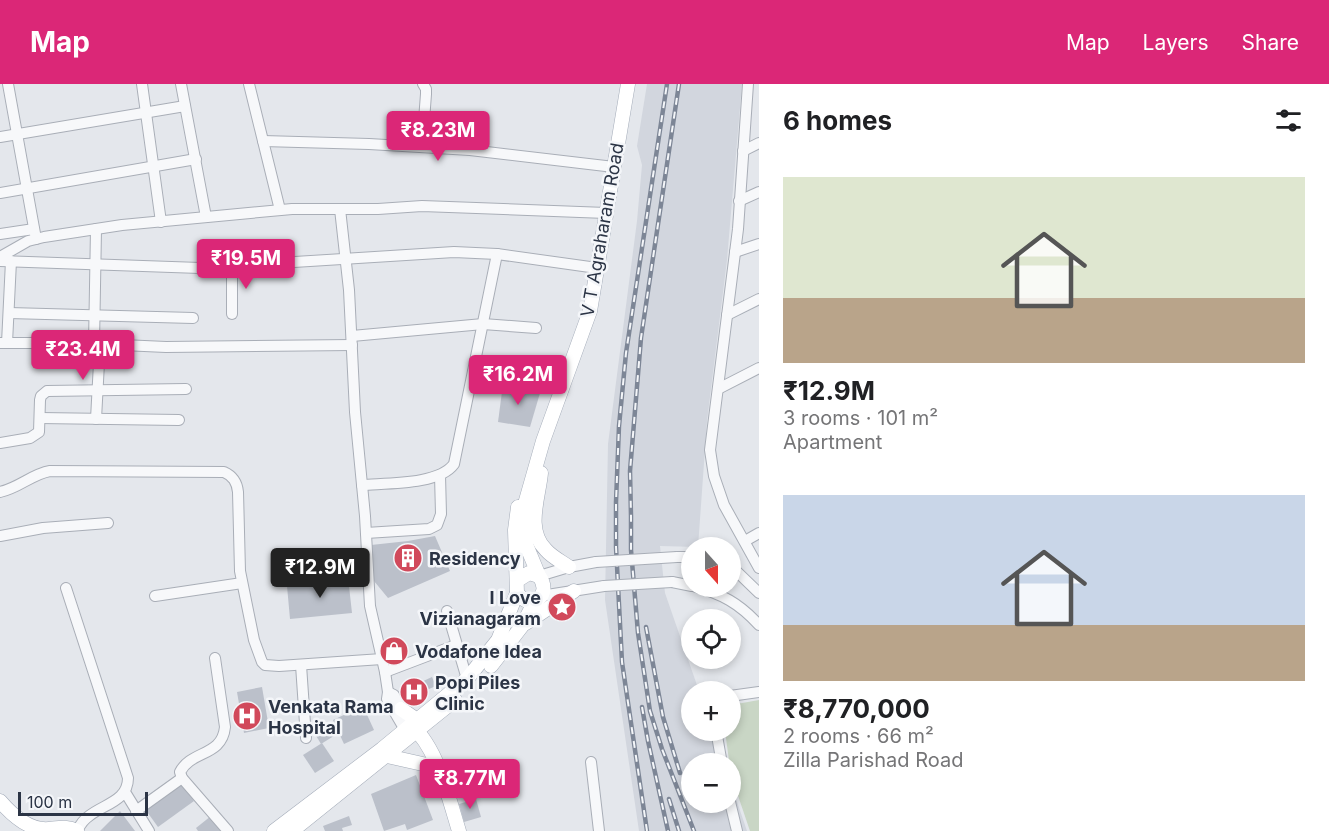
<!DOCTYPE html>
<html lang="en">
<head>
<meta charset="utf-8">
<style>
  :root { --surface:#fff; --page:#f6f6f6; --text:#202124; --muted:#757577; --accent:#db2777 }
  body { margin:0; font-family:Inter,sans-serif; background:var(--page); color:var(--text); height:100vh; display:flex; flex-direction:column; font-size:22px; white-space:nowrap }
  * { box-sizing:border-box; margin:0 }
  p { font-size:20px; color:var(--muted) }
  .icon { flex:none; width:33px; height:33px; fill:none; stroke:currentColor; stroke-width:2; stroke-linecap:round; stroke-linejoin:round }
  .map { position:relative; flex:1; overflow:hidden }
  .sheet { display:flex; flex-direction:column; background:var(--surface); width:570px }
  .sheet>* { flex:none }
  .needle { width:39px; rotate:159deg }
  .fabs { position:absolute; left:681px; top:453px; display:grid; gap:12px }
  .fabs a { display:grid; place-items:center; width:60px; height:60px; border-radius:50%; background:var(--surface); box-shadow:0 3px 9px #0003; font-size:30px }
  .scale { position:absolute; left:18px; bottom:15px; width:130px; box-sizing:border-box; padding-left:6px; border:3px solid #2b3445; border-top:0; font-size:16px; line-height:21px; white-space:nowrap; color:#2b3445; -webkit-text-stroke:4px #f4f6f9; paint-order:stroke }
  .price { position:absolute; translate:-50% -51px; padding:0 14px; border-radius:6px; background:var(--accent); color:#fff; font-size:20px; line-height:39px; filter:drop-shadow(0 2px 3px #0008) }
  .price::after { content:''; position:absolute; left:50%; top:36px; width:18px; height:14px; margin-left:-9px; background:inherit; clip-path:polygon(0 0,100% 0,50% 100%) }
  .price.on { background:#222; color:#fff }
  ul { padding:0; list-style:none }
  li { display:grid; align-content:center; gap:12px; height:318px; padding:0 24px }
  li span { display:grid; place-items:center; height:186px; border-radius:0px; color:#555 }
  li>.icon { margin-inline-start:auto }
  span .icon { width:108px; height:108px; fill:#fffc; stroke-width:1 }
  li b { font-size:26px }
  h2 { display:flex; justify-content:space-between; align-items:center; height:72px; padding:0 24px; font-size:26px }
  header { display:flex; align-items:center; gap:36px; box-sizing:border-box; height:84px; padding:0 30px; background:var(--accent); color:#fff }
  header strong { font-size:28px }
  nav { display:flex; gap:33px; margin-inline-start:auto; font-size:21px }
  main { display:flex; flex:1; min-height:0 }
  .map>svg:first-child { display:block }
</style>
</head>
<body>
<header>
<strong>Map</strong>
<nav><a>Map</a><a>Layers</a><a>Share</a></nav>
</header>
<main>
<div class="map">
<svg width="759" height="747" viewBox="0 0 759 747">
  <rect width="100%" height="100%" fill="#e4e7ec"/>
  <polygon fill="#d2d6de" points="647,0 742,0 727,176 707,337 698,463 660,462 665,509 699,607 692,608 692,646 712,647 724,679 692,680 692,718 730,718 731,700 747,747 639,747 605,516 608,360 637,137 642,81 637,62"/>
  <polygon fill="#c9d6c5" points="759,616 759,747 750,747 731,691 725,647 730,646 731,621"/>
  <g fill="#bbc0ca">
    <polygon points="503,300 540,309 530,343 498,338"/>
    <polygon points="435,452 450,487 388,514 374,497 371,461 408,457"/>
    <polygon points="348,493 352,529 290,535 287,502 333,498 338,494"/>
    <polygon points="432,593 436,602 422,608 419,599"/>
    <polygon points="415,599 423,610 411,619 403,608"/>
    <polygon points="262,603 269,644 244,649 237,608"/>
    <polygon points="363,622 374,646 344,660 333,636"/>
    <polygon points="331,640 337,650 321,660 315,650"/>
    <polygon points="322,659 334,677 315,689 303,671"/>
    <polygon points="416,691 433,736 407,746 405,740 384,747 371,710"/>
    <polygon points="181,699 194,717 158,743 145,725"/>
    <polygon points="476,715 481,733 464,738 459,720"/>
    <polygon points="120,727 135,747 100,747"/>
    <polygon points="211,732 222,747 198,747 196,744"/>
    <polygon points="349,732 352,741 342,744 343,747 325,747 323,742"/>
  </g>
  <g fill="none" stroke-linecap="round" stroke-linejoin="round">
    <g stroke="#a9aeb7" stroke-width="12">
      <g id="minor">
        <polyline points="8,0 36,155"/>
        <polyline points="142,0 161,138"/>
        <polyline points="181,0 206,133"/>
        <polyline points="249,0 280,126"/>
        <polyline points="748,0 738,145 710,366 714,392 724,421 759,484"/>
        <polyline points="0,53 185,22"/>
        <polyline points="263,57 369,60 470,66 614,83"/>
        <polyline points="422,63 426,10 426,5 423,0"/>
        <polyline points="743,67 759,59"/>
        <polyline points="0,109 196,75"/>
        <polyline points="739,117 759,108"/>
        <polyline points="340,125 349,206 355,328 365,432 370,522 385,588 388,608 387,615 405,646"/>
        <polyline points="0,150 34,145"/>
        <polyline points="735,168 759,160"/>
        <polyline points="0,173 28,157 44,153 122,141 292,125 378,125 422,122 606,129"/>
        <polyline points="0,177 200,184 454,168 497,170 597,184"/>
        <polyline points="9,229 193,234"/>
        <polyline points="232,230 232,182"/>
        <polyline points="727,231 759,215"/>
        <polyline points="352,252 483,240 536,244"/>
        <polyline points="0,259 79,259 166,263 352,261"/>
        <polyline points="7,259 11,177"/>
        <polyline points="94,260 96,145"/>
        <polyline points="473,288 564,299"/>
        <polyline points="718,305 759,284"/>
        <polyline points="40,334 179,336"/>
        <polyline points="96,335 100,260"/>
        <polyline points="0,359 30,354 39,348 40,316 41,312 47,307 186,305"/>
        <path d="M362 401C387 399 439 401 454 380L497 170"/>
        <path d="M0 408C19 404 32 390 50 387L224 388C233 392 237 398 238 408L240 487 254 556 262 578 265 581 279 582 382 575"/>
        <polyline points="366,449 429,445 437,441 441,430 440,391"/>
        <polyline points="0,452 43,444 108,439"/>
        <polyline points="745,457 759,449"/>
        <polyline points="677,473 692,473"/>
        <polyline points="730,481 759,509"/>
        <polyline points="539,492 569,483 596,478"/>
        <polyline points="672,498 692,502"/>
        <path d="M693 502C722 510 739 519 759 541"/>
        <path d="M66 504 128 694C128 717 104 720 89 732 83 736 80 741 77 747"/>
        <polyline points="155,512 242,499"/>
        <polyline points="541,512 604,502"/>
        <polyline points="447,527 467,595"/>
        <path d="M215 574 225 643C222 673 191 666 180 688L182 694 228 747"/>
        <polyline points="301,581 306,654"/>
        <polyline points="385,588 456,561"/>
        <polyline points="388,608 394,611 405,632"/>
        <polyline points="730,612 759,608"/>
        <polyline points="716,646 722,680"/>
        <polyline points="591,678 599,747"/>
        <polyline points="125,708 149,747"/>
        <polyline points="730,718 737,747"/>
        <polyline points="136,727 182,694"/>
      </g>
    </g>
    <g stroke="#a3abb8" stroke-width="15">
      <g id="major">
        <path d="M541 389C539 413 525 446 546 466 552 473 562 478 569 483"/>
        <path d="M518 423 515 446 517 509C531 528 553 511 539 492L529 489 518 496"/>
        <polyline points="539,492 527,463 524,448 525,420 543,357 590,227 628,0"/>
        <polyline points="526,539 574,507"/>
        <polyline points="491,582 522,542 535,517"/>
        <polyline points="401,625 417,636"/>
        <path d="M413 643C438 666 449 715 459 747"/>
        <polyline points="387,672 427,681"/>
        <path d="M0 717C12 731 29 747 49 745 59 744 67 742 77 747"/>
        <polyline points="274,747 382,665 467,595 498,556 517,509"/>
        <polyline points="292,747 455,616"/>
      </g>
    </g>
    <use href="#minor" stroke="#f7f8fa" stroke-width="10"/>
    <use href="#major" stroke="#fff" stroke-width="14"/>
    <g stroke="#7d8696" stroke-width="4.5">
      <g id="rail">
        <polyline points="679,0 641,254 630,387 631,432 631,466 638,549 650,627 662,665 694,747"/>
        <polyline points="646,543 663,633 680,689"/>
        <polyline points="642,623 648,657 668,747"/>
        <polyline points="669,715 679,747"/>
        <polyline points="647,747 622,578 616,463 616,418 619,342 626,269 667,0"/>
      </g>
    </g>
    <use href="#rail" stroke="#f4f6f9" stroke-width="2" stroke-dasharray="7" stroke-linecap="butt"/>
    <g stroke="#a9aeb7" stroke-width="12" stroke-linecap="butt">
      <g id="minor-bridge">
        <polyline points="596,478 677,473"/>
        <polyline points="604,502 672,498"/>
      </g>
    </g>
    <use href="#minor-bridge" stroke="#f7f8fa" stroke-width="10"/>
  </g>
  <defs>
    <g id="building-disc" transform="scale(1.5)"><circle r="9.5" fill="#d1495b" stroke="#f4f6f9"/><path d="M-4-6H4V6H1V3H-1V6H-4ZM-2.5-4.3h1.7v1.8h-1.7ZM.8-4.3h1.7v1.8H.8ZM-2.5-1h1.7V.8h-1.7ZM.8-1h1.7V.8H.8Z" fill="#fff"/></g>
    <g id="sight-disc" transform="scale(1.5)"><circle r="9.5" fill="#d1495b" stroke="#f4f6f9"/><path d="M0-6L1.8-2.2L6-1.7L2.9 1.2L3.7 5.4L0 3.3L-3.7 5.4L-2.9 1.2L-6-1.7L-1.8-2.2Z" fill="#fff"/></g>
    <g id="shop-disc" transform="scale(1.5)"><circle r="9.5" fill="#d1495b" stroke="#f4f6f9"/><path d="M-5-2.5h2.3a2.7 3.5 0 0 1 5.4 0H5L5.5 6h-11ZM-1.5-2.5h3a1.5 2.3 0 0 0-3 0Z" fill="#fff"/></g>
    <g id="hospital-disc" transform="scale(1.5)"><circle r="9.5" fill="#d1495b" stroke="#f4f6f9"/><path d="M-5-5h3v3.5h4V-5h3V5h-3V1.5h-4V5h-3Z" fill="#fff"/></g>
  </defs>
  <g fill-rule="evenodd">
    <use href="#building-disc" x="408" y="474"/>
    <use href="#sight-disc" x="562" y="523"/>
    <use href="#shop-disc" x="394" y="567"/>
    <use href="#hospital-disc" x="414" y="608"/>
    <use href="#hospital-disc" x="247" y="632"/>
  </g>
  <g text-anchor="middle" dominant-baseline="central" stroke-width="5" stroke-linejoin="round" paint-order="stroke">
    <g font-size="18" fill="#2b3445" stroke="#f4f6f9">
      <text transform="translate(602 146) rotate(-80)">V T Agraharam Road</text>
    </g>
    <g font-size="18" font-weight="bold" fill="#2b3445" stroke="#f4f6f9" text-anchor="start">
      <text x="429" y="474">Residency</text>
      <text x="541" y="513" text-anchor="end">I Love<tspan x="541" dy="21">Vizianagaram</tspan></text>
      <text x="415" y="567">Vodafone Idea</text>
      <text x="435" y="598">Popi Piles<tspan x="435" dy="21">Clinic</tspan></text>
      <text x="268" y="622">Venkata Rama<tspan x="268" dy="21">Hospital</tspan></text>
    </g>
  </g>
</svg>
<div class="fabs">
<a><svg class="needle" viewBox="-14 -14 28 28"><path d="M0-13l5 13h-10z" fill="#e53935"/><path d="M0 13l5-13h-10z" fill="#757577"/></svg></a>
<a><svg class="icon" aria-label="locate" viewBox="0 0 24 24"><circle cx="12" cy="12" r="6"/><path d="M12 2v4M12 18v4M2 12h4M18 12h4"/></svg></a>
<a>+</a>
<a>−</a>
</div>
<div class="scale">100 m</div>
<b class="price" style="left:438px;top:78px">₹8.23M</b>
<b class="price" style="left:246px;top:206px">₹19.5M</b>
<b class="price" style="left:83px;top:297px">₹23.4M</b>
<b class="price" style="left:518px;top:322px">₹16.2M</b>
<b class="price on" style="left:320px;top:515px">₹12.9M</b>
<b class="price" style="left:470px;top:726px">₹8.77M</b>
</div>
<section class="sheet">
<h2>6 homes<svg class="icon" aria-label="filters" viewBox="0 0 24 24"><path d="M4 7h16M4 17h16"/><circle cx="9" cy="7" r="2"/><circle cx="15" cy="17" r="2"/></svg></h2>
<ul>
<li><span style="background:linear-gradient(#dfe7d0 65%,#b9a48a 0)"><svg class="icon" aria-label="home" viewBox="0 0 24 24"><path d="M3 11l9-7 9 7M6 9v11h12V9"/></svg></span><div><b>₹12.9M</b><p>3 rooms · 101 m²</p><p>Apartment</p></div></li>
<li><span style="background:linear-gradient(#c9d6e8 70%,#b9a48a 0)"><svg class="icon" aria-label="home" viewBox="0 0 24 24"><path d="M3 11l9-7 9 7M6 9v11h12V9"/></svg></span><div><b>₹8,770,000</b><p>2 rooms · 66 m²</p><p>Zilla Parishad Road</p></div></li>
</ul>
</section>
</main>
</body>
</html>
